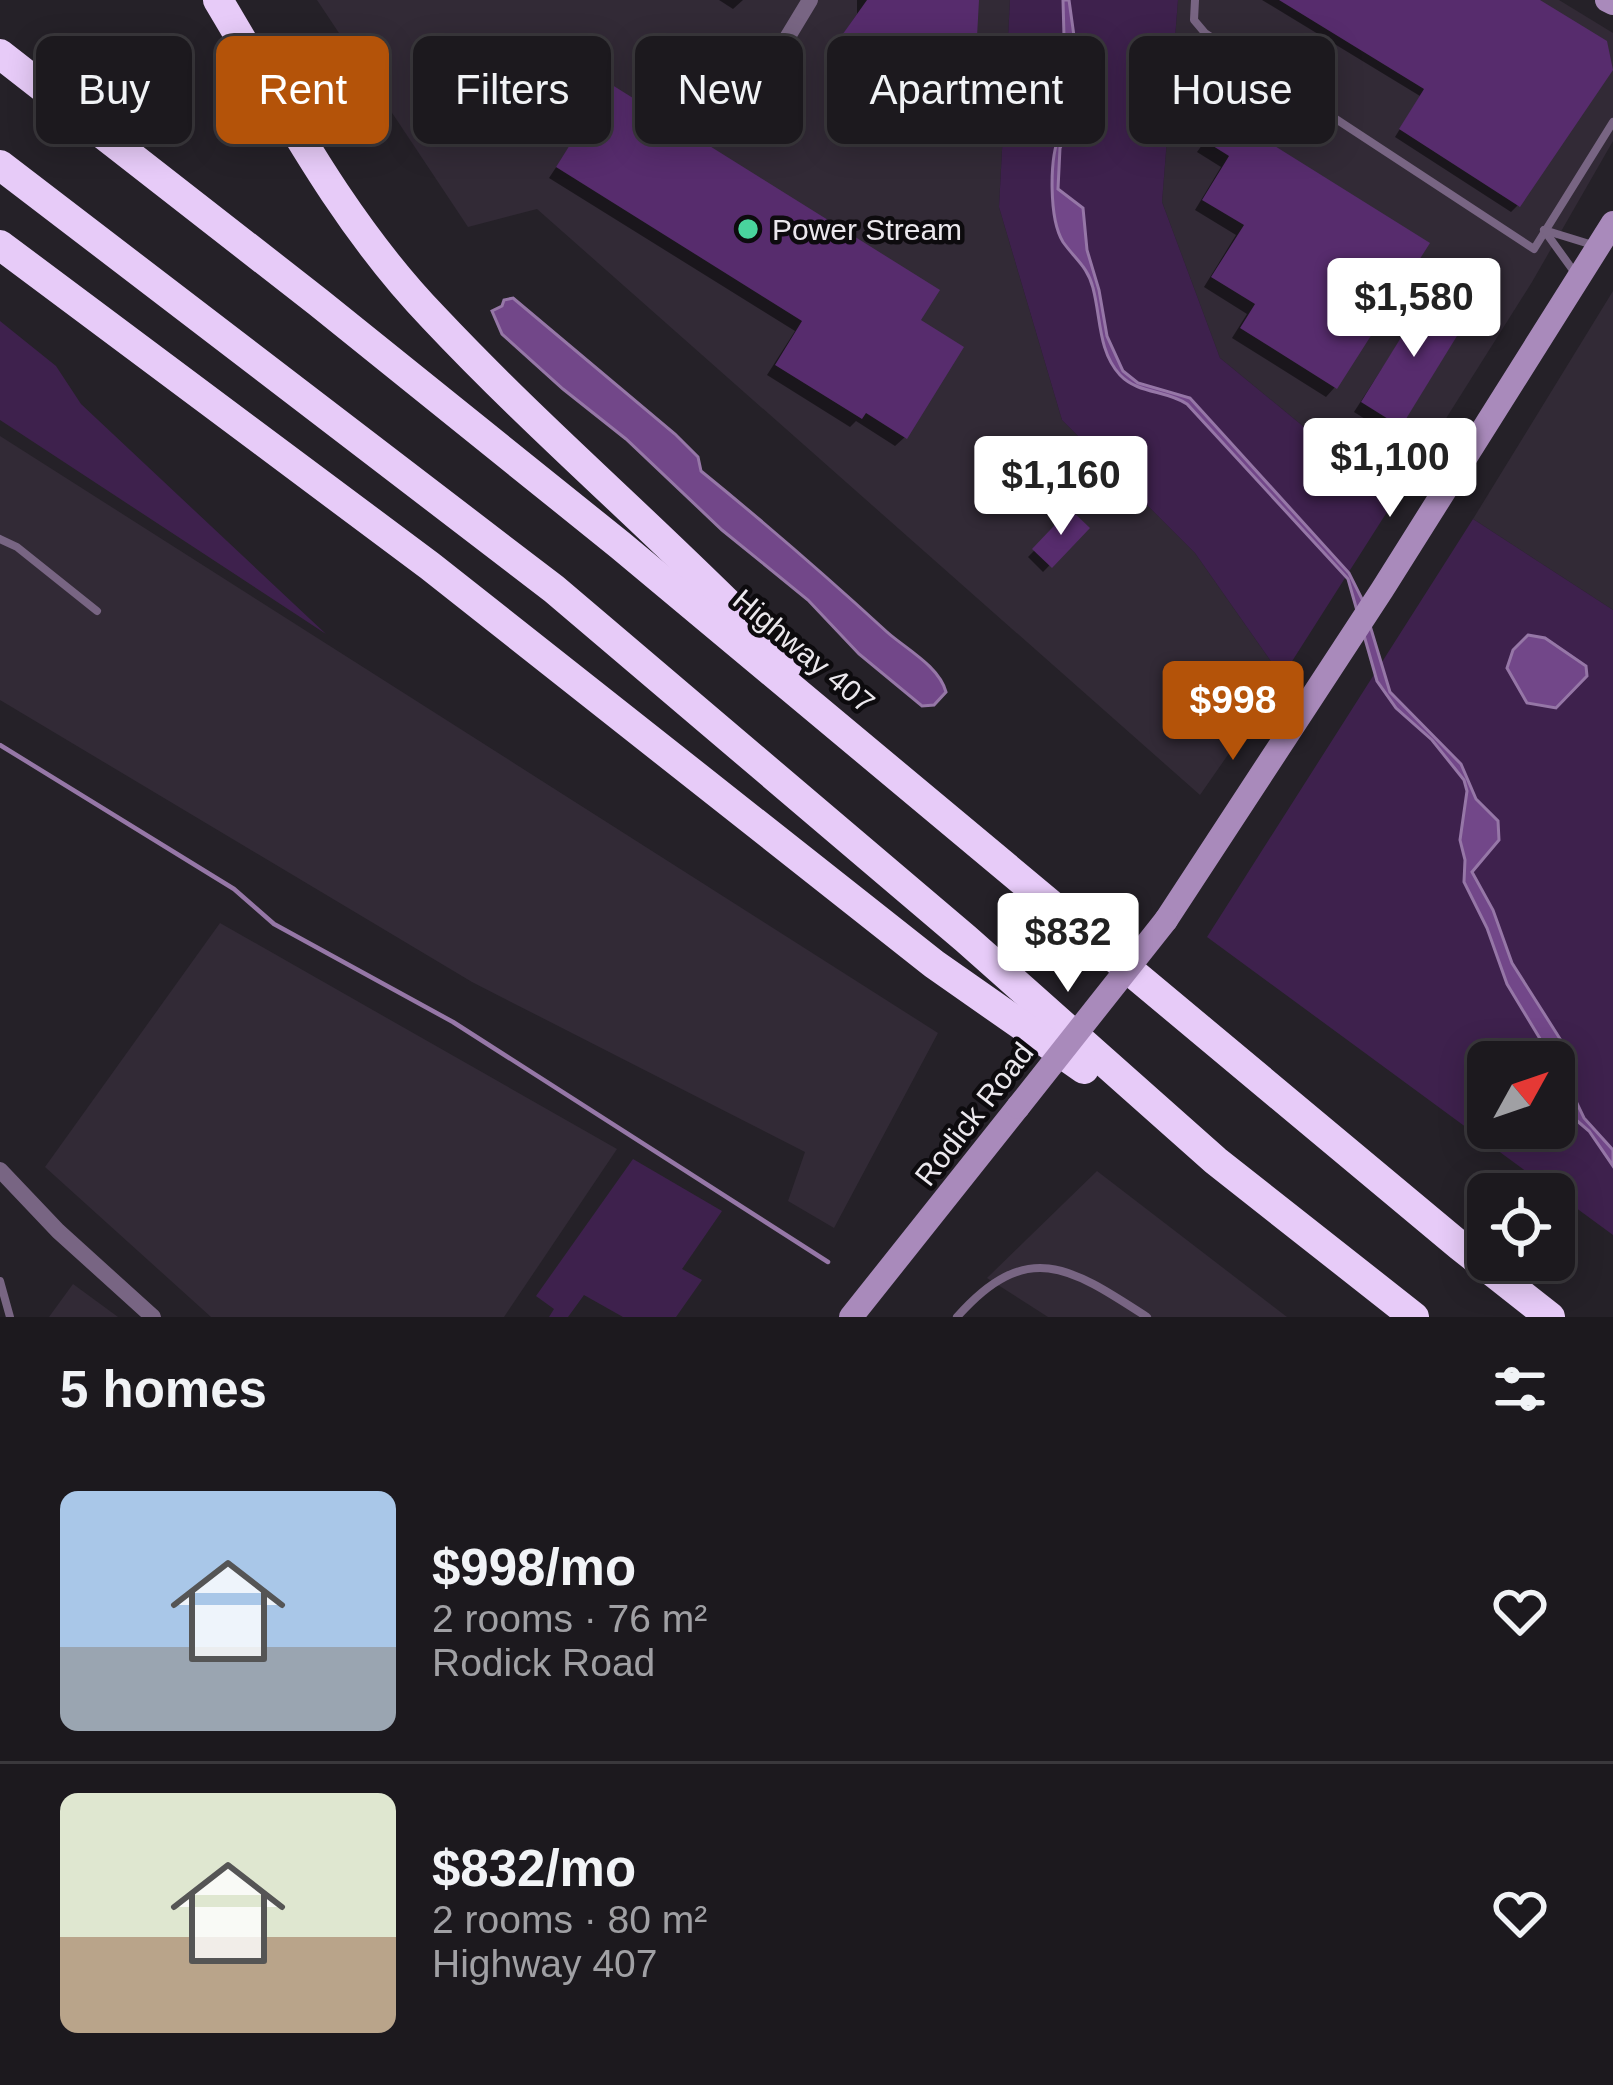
<!DOCTYPE html>
<html lang="en">
<head>
<meta charset="utf-8">
<style>
  :root { --surface:#1c191e; --page:#252227; --text:#f1f3f6; --muted:#a0a0a4; --line:#3a383c; --accent:#b45309 }
  body { margin:0; font-family:Arial,sans-serif; background:var(--page); color:var(--text); height:100vh; display:flex; flex-direction:column; font-size:45px; white-space:nowrap }
  * { box-sizing:border-box; margin:0 }
  p { font-size:39px; color:var(--muted) }
  .icon { flex:none; width:66px; height:66px; fill:none; stroke:currentColor; stroke-width:2; stroke-linecap:round; stroke-linejoin:round }
  .map { position:relative; height:1317px; overflow:hidden }
  .panel { display:flex; flex-direction:column; background:var(--surface); flex:1 }
  .panel>* { flex:none }
  .top-card { position:absolute; left:36px; top:36px; width:1542px; height:108px; display:flex; gap:24px }
  .needle { width:78px; rotate:50deg }
  .controls { position:absolute; left:1467px; top:1041px; display:grid; gap:24px }
  .controls a { display:grid; place-items:center; width:108px; height:108px; border-radius:18px; background:var(--surface); box-shadow:0 6px 30px #0003,0 0 0 3px var(--line); font-size:60px }
  .price { position:absolute; translate:-50% -102px; padding:0 27px; border-radius:12px; background:#fff; color:#222; font-size:39px; line-height:78px; filter:drop-shadow(0 3px 6px #0008) }
  .price::after { content:''; position:absolute; left:50%; top:72px; width:36px; height:27px; margin-left:-18px; background:inherit; clip-path:polygon(0 0,100% 0,50% 100%) }
  .price.on { background:var(--accent); color:#fff }
  ul { padding:0; list-style:none }
  li { display:flex; align-items:center; gap:36px; height:300px; padding:0 60px }
  li+li { border-top:3px solid var(--line) }
  li span { display:grid; place-items:center; flex:none; width:336px; height:240px; border-radius:18px; color:#555 }
  li>.icon { margin-inline-start:auto }
  span .icon { width:144px; height:144px; fill:#fffc; stroke-width:1 }
  li b { font-size:51px }
  h2 { display:flex; justify-content:space-between; align-items:center; height:144px; padding:0 60px; font-size:51px }
  .chip { padding:0 42px; border-radius:18px; background:var(--surface); box-shadow:0 6px 30px #0003,0 0 0 3px var(--line); font-size:42px; line-height:108px }
  .chip.on { background:var(--accent); color:#fff }
  .map>svg:first-child { display:block }
</style>
</head>
<body>
<div class="map">
<svg width="1613" height="1317" viewBox="0 0 1613 1317">
  <rect width="100%" height="100%" fill="#252128"/>
  <g fill="#322a36">
    <polygon points="317,0 1010,0 999,207 1062,420 1195,553 1282,677 1200,795 537,209 468,227"/>
    <polygon points="1178,0 1559,0 1613,33 1613,141 1532,282 1394,501 1220,358 1162,202"/>
    <polygon points="1613,291 1613,610 1473,519"/>
    <polygon points="0,436 938,1033 834,1228 788,1201 805,1152 472,982 0,700"/>
    <polygon points="220,923 617,1149 504,1317 211,1317 45,1167"/>
    <polygon points="1097,1171 1287,1317 1048,1317 987,1278"/>
    <polygon points="73,1284 118,1317 49,1317"/>
  </g>
  <g fill="#3e214d" fill-rule="evenodd">
    <polygon points="1010,0 1178,0 1162,202 1220,358 1394,501 1282,677 1195,553 1062,420 999,207"/>
    <polygon points="0,321 56,366 81,404 326,634 0,420"/>
    <path d="M1473 519 1613 610V1235L1207 937ZM1488 1062H1554V1128H1488Z"/>
    <polygon points="633,1159 722,1211 682,1269 702,1280 676,1317 623,1317 584,1295 568,1317 549,1317 554,1309 536,1296"/>
  </g>
  <g fill="#724789" stroke="#9677a7" stroke-width="3">
    <path d="M1063 0H1069L1077 58 1088 98 1060 148 1058 189 1083 208 1087 250 1099 290 1107 336 1123 371 1138 383 1190 398 1349 573 1362 599 1390 692 1461 764 1476 799 1498 821 1499 840 1472 872 1493 910 1512 963 1562 1042 1573 1095 1584 1118 1613 1150V1166L1589 1131 1575 1119 1554 1062 1507 984 1487 928 1464 882 1465 860 1460 840 1467 791 1464 780 1432 740 1396 708 1377 681 1348 579 1187 404C1166 390 1138 394 1120 375 1098 351 1101 318 1093 288 1088 267 1075 259 1063 242 1049 219 1049 158 1060 134 1067 120 1078 108 1083 94L1064 36Z"/>
    <path d="M513 298 675 434 698 457 701 471C765 523 826 576 887 632 906 649 939 666 946 692L934 705 922 706 859 654 808 600 722 530 626 439 563 389 502 334 492 311 502 306 504 300Z"/>
    <polygon points="1528,635 1545,638 1586,666 1587,676 1556,708 1527,703 1507,668 1513,650"/>
  </g>
  <g fill="#0007">
    <polygon points="719,0 743,0 733,9"/>
    <polygon points="976,0 969,127 960,137 903,138 902,92 854,97 855,70 833,49 857,14 857,0"/>
    <polygon points="1262,0 1535,0 1518,205 1511,212 1395,137 1420,96"/>
    <polygon points="609,87 905,437 895,446 856,421 850,427 767,375 795,331 549,178"/>
    <polygon points="1223,116 1335,387 1326,397 1232,338 1247,314 1204,287 1236,235 1195,210 1221,167 1197,152"/>
    <polygon points="1428,297 1399,425 1389,434 1354,412"/>
    <polygon points="1070,514 1085,529 1043,572 1028,557"/>
  </g>
  <g fill="none" stroke-linecap="round" stroke-linejoin="round">
    <polyline stroke="#9677a7" stroke-width="4.5" points="0,745 234,889 274,924 453,1022 828,1262"/>
  </g>
  <g fill="#572c6d">
    <polygon points="867,0 979,0 972,129 911,129 911,84 862,89 863,60 840,38"/>
    <polygon points="1279,0 1540,0 1607,41 1613,70 1520,207 1399,129 1424,89"/>
    <polygon points="609,83 940,290 921,320 964,347 907,439 866,413 862,419 775,365 802,321 556,167"/>
    <polygon points="1222,113 1430,243 1337,389 1240,328 1255,304 1211,277 1244,225 1202,200 1229,156 1205,141"/>
    <polygon points="1428,294 1468,318 1401,427 1361,402"/>
    <polygon points="1070,509 1090,528 1052,568 1032,549"/>
  </g>
  <g fill="none" stroke-linecap="round" stroke-linejoin="round">
    <g stroke="#786583" stroke-width="8">
      <polyline points="1195,0 1194,20 1205,33 1534,249 1613,122"/>
      <polyline points="1544,230 1575,273"/>
      <polyline points="1544,230 1596,246"/>
      <polyline points="0,539 17,547 97,611"/>
      <polyline points="0,1281 10,1317"/>
      <path d="M957 1317C1027 1238 1070 1267 1147 1317"/>
    </g>
    <g stroke="#786583" stroke-width="16">
      <polyline points="778,53 810,0"/>
      <polyline points="0,1170 58,1231 153,1317"/>
    </g>
    <g stroke="#a98abb" stroke-width="24">
      <polyline points="1607,0 1613,3"/>
      <polyline points="1166,920 1382,590 1613,223"/>
      <polyline points="851,1317 1018,1107"/>
    </g>
    <g stroke="#e7cbf8" stroke-width="30">
      <path d="M218 0C284 110 344 225 434 318 547 438 674 545 788 664"/>
      <polyline points="0,54 318,302 620,545 1460,1246 1550,1317"/>
      <polyline points="0,165 554,589 966,939 1216,1161 1414,1317"/>
      <polyline points="0,245 430,566 934,964 1084,1069"/>
    </g>
    <polyline stroke="#a98abb" stroke-width="24" points="1018,1107 1166,920"/>
  </g>
  <circle fill="#49d49d" stroke="#0d0b0e" stroke-width="4.5" cx="748" cy="229" r="12"/>
  <g text-anchor="middle" dominant-baseline="central" stroke-width="9" stroke-linejoin="round" paint-order="stroke">
    <g font-size="30" fill="#ebe8ed" stroke="#0d0b0e" text-anchor="start">
      <text x="772" y="229">Power Stream</text>
    </g>
    <g font-size="30" fill="#ebe8ed" stroke="#0d0b0e">
      <text transform="translate(804 651) rotate(40)">Highway 407</text>
      <text transform="translate(974 1114) rotate(-52)">Rodick Road</text>
    </g>
  </g>
</svg>
<div class="controls">
<a><svg class="needle" viewBox="-14 -14 28 28"><path d="M0-13l5 13h-10z" fill="#e53935"/><path d="M0 13l5-13h-10z" fill="#a0a0a4"/></svg></a>
<a><svg class="icon" aria-label="locate" viewBox="0 0 24 24"><circle cx="12" cy="12" r="6"/><path d="M12 2v4M12 18v4M2 12h4M18 12h4"/></svg></a>
</div>
<b class="price" style="left:1414px;top:360px">$1,580</b>
<b class="price" style="left:1390px;top:520px">$1,100</b>
<b class="price" style="left:1061px;top:538px">$1,160</b>
<b class="price on" style="left:1233px;top:763px">$998</b>
<b class="price" style="left:1068px;top:995px">$832</b>
<div class="top-card">
<a class="chip">Buy</a>
<a class="chip on">Rent</a>
<a class="chip">Filters</a>
<a class="chip">New</a>
<a class="chip">Apartment</a>
<a class="chip">House</a>
</div>
</div>
<section class="panel">
<h2>5 homes<svg class="icon" aria-label="filters" viewBox="0 0 24 24"><path d="M4 7h16M4 17h16"/><circle cx="9" cy="7" r="2"/><circle cx="15" cy="17" r="2"/></svg></h2>
<ul>
<li><span style="background:linear-gradient(#a9c7e8 65%,#9aa5b1 0)"><svg class="icon" aria-label="home" viewBox="0 0 24 24"><path d="M3 11l9-7 9 7M6 9v11h12V9"/></svg></span><div><b>$998/mo</b><p>2 rooms · 76 m²</p><p>Rodick Road</p></div><svg class="icon" aria-label="heart" viewBox="0 0 24 24"><path d="M12 20l-8-8c-3-5 5-10 8-4 3-6 11-1 8 4z"/></svg></li>
<li><span style="background:linear-gradient(#dfe7d0 60%,#b9a48a 0)"><svg class="icon" aria-label="home" viewBox="0 0 24 24"><path d="M3 11l9-7 9 7M6 9v11h12V9"/></svg></span><div><b>$832/mo</b><p>2 rooms · 80 m²</p><p>Highway 407</p></div><svg class="icon" aria-label="heart" viewBox="0 0 24 24"><path d="M12 20l-8-8c-3-5 5-10 8-4 3-6 11-1 8 4z"/></svg></li>
</ul>
</section>
</body>
</html>
